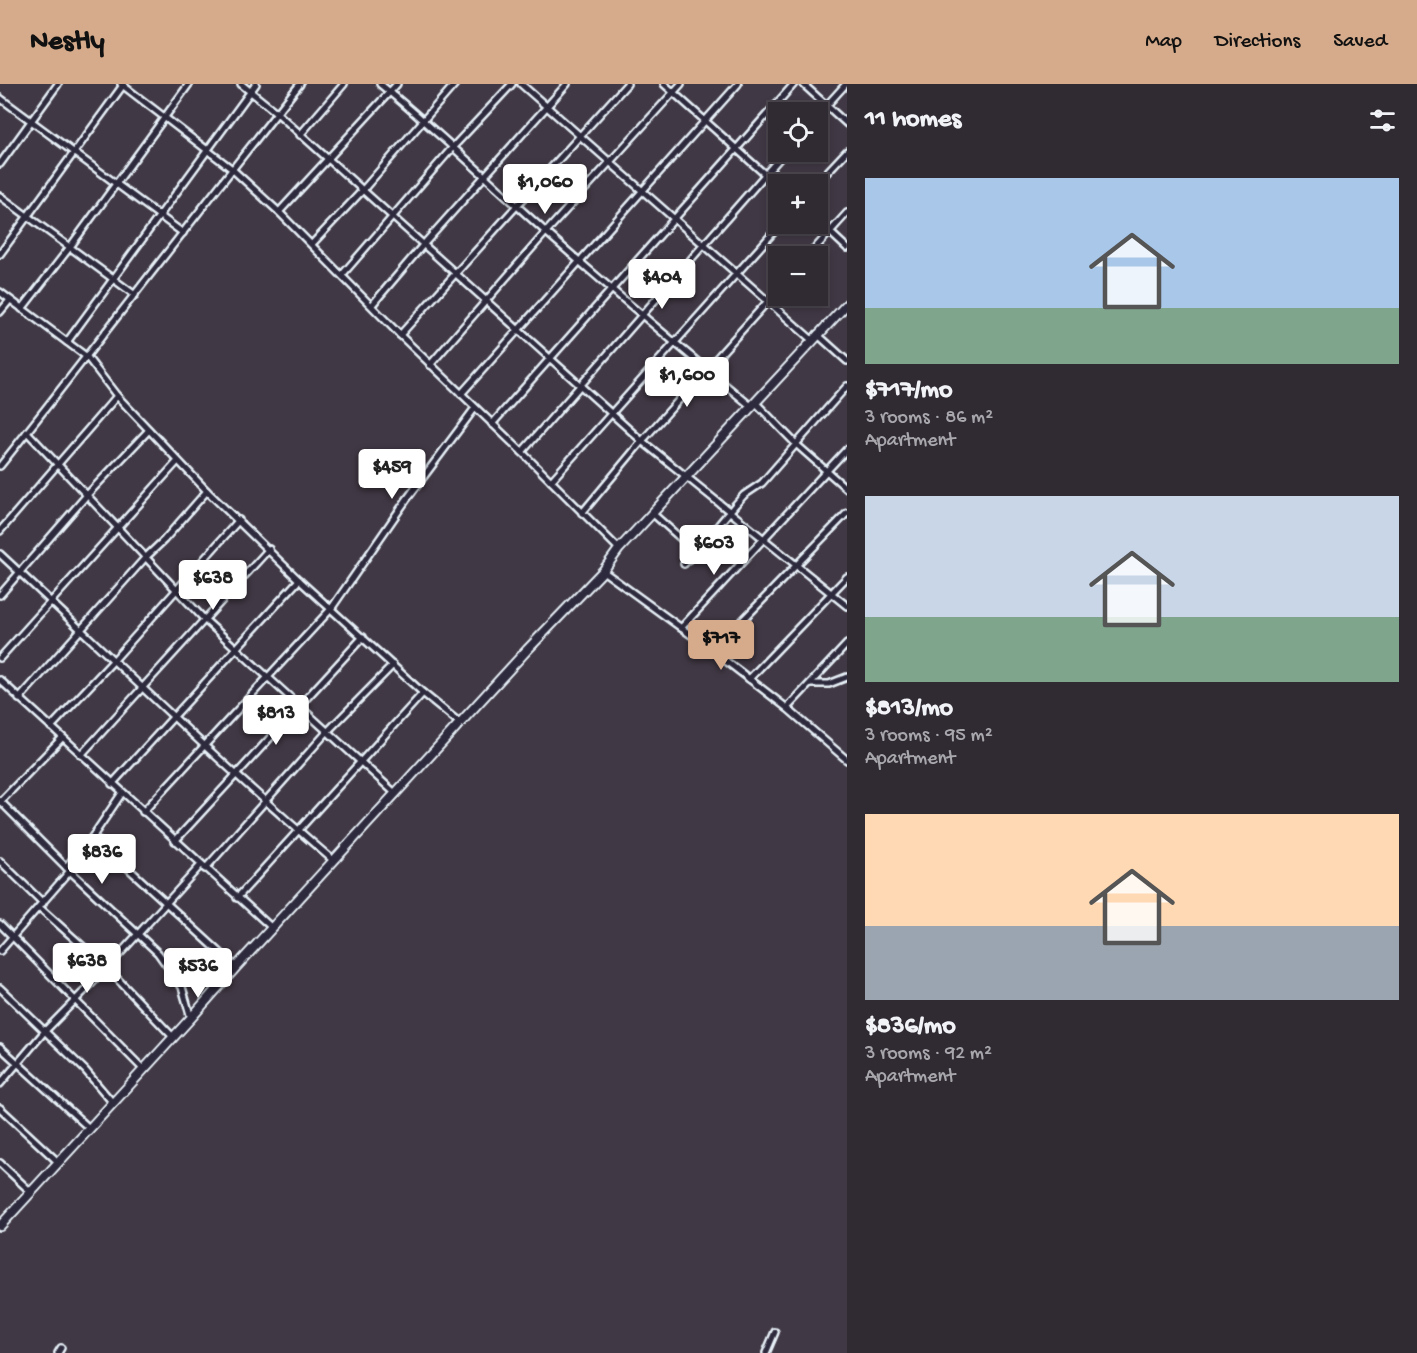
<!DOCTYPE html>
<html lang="en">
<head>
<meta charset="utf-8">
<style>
  :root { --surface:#302a33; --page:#38323b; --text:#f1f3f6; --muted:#a8a7ac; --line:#4b464e; --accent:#d6ab8b }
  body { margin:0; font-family:"Gochi Hand",sans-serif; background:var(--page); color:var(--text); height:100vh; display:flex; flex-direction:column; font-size:22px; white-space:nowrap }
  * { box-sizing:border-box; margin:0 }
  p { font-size:20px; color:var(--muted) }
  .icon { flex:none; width:33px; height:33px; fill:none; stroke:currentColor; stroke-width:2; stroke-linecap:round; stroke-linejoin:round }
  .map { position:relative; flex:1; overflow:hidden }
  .sheet { display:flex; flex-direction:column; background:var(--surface); width:570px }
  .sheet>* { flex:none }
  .tools { position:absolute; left:768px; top:18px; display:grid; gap:12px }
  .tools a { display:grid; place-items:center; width:60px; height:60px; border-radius:0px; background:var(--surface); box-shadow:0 3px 9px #0003,0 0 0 2px var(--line); font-size:30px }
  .price { position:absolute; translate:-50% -51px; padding:0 14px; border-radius:6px; background:#fff; color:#222; font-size:20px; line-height:39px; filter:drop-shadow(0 2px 3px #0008) }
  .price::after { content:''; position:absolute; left:50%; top:36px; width:18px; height:14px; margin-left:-9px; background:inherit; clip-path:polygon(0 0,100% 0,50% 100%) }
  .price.on { background:var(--accent); color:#111 }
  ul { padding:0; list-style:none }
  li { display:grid; align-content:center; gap:12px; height:318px; padding:0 18px }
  li span { display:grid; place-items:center; height:186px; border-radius:0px; color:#555 }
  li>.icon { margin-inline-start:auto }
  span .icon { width:108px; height:108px; fill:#fffc; stroke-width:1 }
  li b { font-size:26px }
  h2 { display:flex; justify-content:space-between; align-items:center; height:72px; padding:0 18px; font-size:26px }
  header { display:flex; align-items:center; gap:36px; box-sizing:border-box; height:84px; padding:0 30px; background:var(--accent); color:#111 }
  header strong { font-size:28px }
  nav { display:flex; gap:33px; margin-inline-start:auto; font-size:21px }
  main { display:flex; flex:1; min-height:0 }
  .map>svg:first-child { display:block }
</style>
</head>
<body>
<header>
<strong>Nestly</strong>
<nav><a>Map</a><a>Directions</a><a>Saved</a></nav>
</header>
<main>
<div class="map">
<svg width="847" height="1269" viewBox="0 0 847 1269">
  <rect width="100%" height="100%" fill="#403844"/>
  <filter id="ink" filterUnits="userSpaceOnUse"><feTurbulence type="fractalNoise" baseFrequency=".0167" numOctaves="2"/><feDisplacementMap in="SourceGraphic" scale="12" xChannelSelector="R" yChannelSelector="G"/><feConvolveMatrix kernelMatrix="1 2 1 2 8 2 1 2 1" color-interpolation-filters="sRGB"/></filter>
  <g filter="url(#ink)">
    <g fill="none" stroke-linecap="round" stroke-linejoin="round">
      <g stroke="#e8f1f8" stroke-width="10">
        <g id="street">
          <polyline points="121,0 232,85 279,128 400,251 522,368 619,465"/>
          <polyline points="241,0 277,29 642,357 847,522"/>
          <path d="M380 0C438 47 491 99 547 149 614 208 683 266 752 323"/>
          <polyline points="521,0 812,256"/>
          <polyline points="664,0 778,102"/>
          <polyline points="803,0 847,40"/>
          <polyline points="0,14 183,149"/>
          <polyline points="818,31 846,0"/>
          <polyline points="300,51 344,0"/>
          <polyline points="0,80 58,0"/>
          <polyline points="816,100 847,67"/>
          <polyline points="0,112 135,211"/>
          <polyline points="279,128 397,0"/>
          <polyline points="818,137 847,164"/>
          <polyline points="312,160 362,107 455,0"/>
          <polyline points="0,170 124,0"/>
          <polyline points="808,172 847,129"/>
          <polyline points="342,191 453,63 512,0"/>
          <polyline points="0,208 87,273 117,312 207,407 299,496 423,609 460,639"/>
          <polyline points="372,221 423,161 567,0"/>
          <polyline points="22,225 70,163 189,0"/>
          <polyline points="0,228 10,216"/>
          <polyline points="817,250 847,277"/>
          <polyline points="400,251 627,0"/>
          <polyline points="67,258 256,0"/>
          <polyline points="430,281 546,148 681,0"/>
          <polyline points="461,310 738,0"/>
          <polyline points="756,319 796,360 847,405"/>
          <polyline points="492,340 794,0"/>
          <polyline points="27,348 204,535 396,710"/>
          <polyline points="522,368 785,68"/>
          <path d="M0 382C101 255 199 126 300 0"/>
          <polyline points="551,397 781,140"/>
          <polyline points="582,429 642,357 778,206"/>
          <polyline points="652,429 696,468 736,420 744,411 762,399 847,302"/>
          <polyline points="0,447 117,312"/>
          <path d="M0 470C111 573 219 679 334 777"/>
          <polyline points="684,480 696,468"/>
          <polyline points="603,487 713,567 787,624 847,676"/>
          <polyline points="0,511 87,411 149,346"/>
          <polyline points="681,544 847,365"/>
          <polyline points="713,567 847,429"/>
          <polyline points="0,574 178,377"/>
          <polyline points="749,595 847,493"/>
          <polyline points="0,596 272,844"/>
          <polyline points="811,600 829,600 847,593"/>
          <polyline points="19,615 145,474 164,456 207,407"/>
          <polyline points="787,624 847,560"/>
          <polyline points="51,643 114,576 239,436"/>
          <polyline points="81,671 269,465"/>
          <polyline points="112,700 299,496"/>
          <polyline points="0,717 70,787 158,869 182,903 191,934"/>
          <polyline points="0,718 62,654"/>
          <polyline points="143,728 331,525 407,415 475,324"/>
          <polyline points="93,752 236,883"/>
          <polyline points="175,757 363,553"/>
          <polyline points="0,777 43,819"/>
          <polyline points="66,783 93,752 122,709"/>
          <polyline points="205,785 327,648 393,581"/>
          <polyline points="237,814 423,609"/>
          <polyline points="39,823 107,884 173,953"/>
          <polyline points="0,840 144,986"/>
          <polyline points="0,867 70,787"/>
          <polyline points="0,904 85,986 113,1019"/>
          <polyline points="0,963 90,1045"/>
          <polyline points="0,1000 45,947 107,884 201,781"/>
          <polyline points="0,1024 58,1078"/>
          <polyline points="0,1079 31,1108"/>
          <polyline points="58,1269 61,1264"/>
          <polyline points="766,1269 775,1248"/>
        </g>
      </g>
      <g stroke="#e8f1f8" stroke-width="12">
        <polyline id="secondary" points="0,1142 191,934 236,883 527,566 603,487 619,465 847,220"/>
      </g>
      <use href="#street" stroke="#2f2a3d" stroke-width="5"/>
      <use href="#secondary" stroke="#2f2a3d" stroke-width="8"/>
    </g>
  </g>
</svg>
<div class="tools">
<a><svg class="icon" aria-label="locate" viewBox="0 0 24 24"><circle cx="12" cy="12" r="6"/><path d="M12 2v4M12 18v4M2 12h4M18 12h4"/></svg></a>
<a>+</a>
<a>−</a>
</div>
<b class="price" style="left:545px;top:131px">$1,060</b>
<b class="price" style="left:662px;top:226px">$404</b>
<b class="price" style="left:687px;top:324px">$1,600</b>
<b class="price" style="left:392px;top:416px">$459</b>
<b class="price" style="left:714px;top:492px">$603</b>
<b class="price" style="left:213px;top:527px">$638</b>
<b class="price on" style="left:721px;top:587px">$717</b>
<b class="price" style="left:276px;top:662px">$813</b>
<b class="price" style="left:102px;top:801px">$836</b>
<b class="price" style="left:87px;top:910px">$638</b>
<b class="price" style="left:198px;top:915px">$536</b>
</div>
<section class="sheet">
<h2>11 homes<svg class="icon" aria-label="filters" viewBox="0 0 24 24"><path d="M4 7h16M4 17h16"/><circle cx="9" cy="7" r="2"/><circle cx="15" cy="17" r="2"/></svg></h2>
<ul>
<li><span style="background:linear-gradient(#a9c7e8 70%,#7fa58c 0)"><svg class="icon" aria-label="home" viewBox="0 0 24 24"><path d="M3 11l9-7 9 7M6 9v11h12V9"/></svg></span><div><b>$717/mo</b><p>3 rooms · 86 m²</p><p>Apartment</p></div></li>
<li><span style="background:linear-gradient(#c9d6e8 65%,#7fa58c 0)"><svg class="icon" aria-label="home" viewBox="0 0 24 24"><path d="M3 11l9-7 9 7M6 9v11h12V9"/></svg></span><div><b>$813/mo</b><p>3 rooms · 95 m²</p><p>Apartment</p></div></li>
<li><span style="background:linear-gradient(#ffd9b3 60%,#9aa5b1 0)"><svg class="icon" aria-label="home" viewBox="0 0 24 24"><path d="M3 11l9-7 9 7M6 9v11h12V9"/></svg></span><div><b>$836/mo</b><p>3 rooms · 92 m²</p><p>Apartment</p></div></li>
</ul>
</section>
</main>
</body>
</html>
